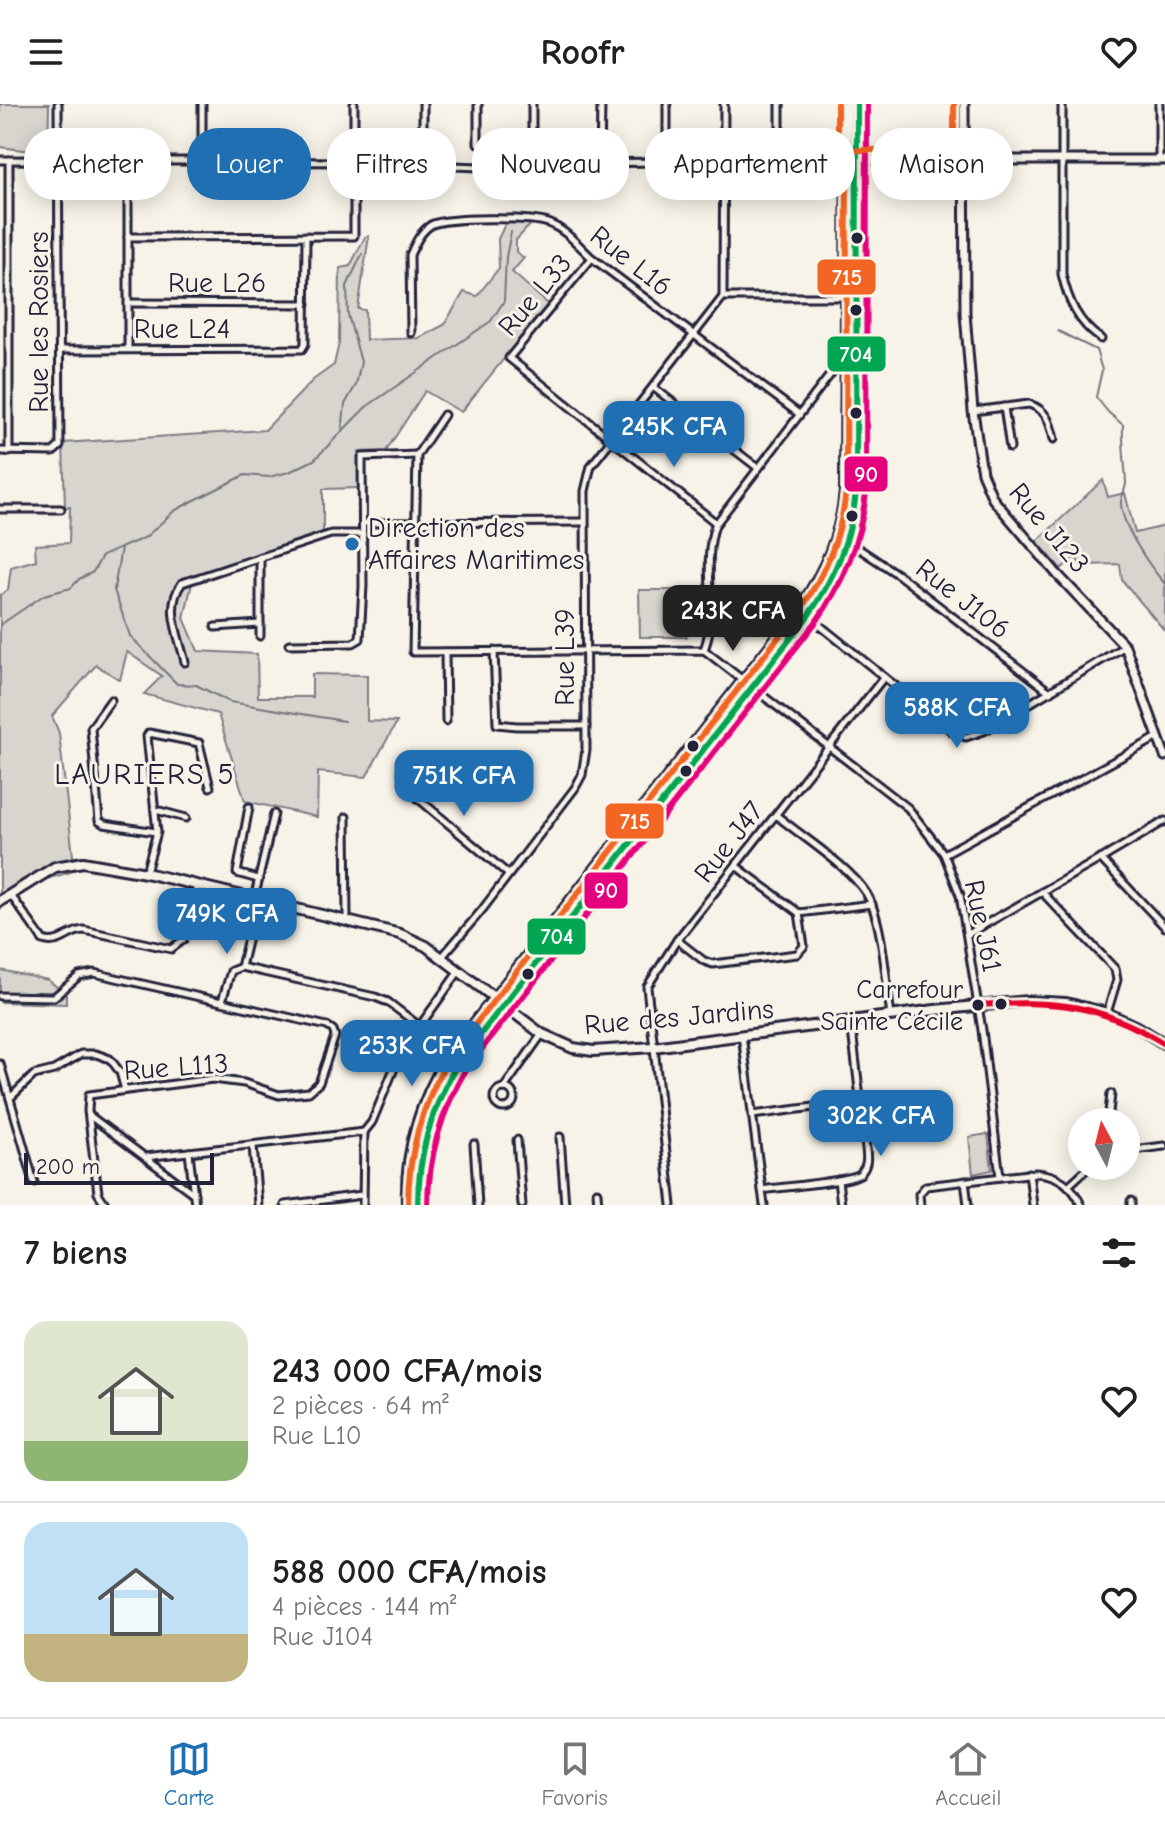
<!DOCTYPE html>
<html lang="fr">
<head>
<meta charset="utf-8">
<style>
  :root { --surface:#fff; --page:#f6f6f6; --text:#202124; --muted:#757577; --line:#e0e0e0; --accent:#1f6fb2 }
  body { margin:0; font-family:"Comic Neue",sans-serif; background:var(--page); color:var(--text); height:100vh; display:flex; flex-direction:column; font-size:30px; white-space:nowrap }
  * { box-sizing:border-box; margin:0 }
  p { font-size:26px; color:var(--muted) }
  .icon { flex:none; width:44px; height:44px; fill:none; stroke:currentColor; stroke-width:2; stroke-linecap:round; stroke-linejoin:round }
  .map { position:relative; height:1101px; overflow:hidden }
  .drawer { display:flex; flex-direction:column; background:var(--surface); flex:1 }
  .drawer>* { flex:none }
  .top-card { position:absolute; left:24px; top:24px; width:1118px; height:72px; display:flex; gap:16px }
  .needle { width:52px; rotate:353deg }
  .controls { position:absolute; left:1068px; top:1004px; display:grid; gap:16px }
  .controls a { display:grid; place-items:center; width:72px; height:72px; border-radius:50%; background:var(--surface); box-shadow:0 4px 20px #0003; font-size:40px }
  .scale { position:absolute; left:24px; bottom:20px; width:190px; box-sizing:border-box; padding-left:8px; border:4px solid #22223b; border-top:0; font-size:22px; line-height:28px; white-space:nowrap; color:#22223b; -webkit-text-stroke:6px #f7f3e8; paint-order:stroke }
  .price { position:absolute; translate:-50% -68px; padding:0 18px; border-radius:16px; background:var(--accent); color:#fff; font-size:26px; line-height:52px; filter:drop-shadow(0 2px 4px #0008) }
  .price::after { content:''; position:absolute; left:50%; top:48px; width:24px; height:18px; margin-left:-12px; background:inherit; clip-path:polygon(0 0,100% 0,50% 100%) }
  .price.active { background:#222; color:#fff }
  ul { padding:0; list-style:none }
  li { display:flex; align-items:center; gap:24px; height:200px; padding:0 24px }
  li+li { border-top:2px solid var(--line) }
  li span { display:grid; place-items:center; flex:none; width:224px; height:160px; border-radius:24px; color:#555 }
  li>.icon { margin-inline-start:auto }
  span .icon { width:96px; height:96px; fill:#fffc; stroke-width:1 }
  li b { font-size:34px }
  h2 { display:flex; justify-content:space-between; align-items:center; height:96px; padding:0 24px; font-size:34px }
  .tag { padding:0 28px; border-radius:32px; background:var(--surface); box-shadow:0 4px 20px #0003; font-size:28px; line-height:72px }
  .tag.active { background:var(--accent); color:#fff }
  header { display:flex; justify-content:space-between; align-items:center; height:104px; padding:0 24px; background:var(--surface); font-size:36px; font-weight:700 }
  .dock { display:flex; justify-content:space-around; align-items:center; height:112px; border-top:2px solid var(--line); background:var(--surface); font-size:22px; color:var(--muted) }
  .dock a { display:grid; justify-items:center; gap:4px }
  .dock .active { color:var(--accent) }
  .map>svg:first-child { display:block }
</style>
</head>
<body>
<header><svg class="icon" aria-label="menu" viewBox="0 0 24 24"><path d="M4 6h16M4 12h16M4 18h16"/></svg>Roofr<svg class="icon" aria-label="heart" viewBox="0 0 24 24"><path d="M12 20l-8-8c-3-5 5-10 8-4 3-6 11-1 8 4z"/></svg></header>
<div class="map">
<svg width="1165" height="1101" viewBox="0 0 1165 1101">
  <rect width="100%" height="100%" fill="#f7f3e8"/>
  <filter id="ink" filterUnits="userSpaceOnUse"><feTurbulence type="fractalNoise" baseFrequency=".0125" numOctaves="2"/><feDisplacementMap in="SourceGraphic" scale="16" xChannelSelector="R" yChannelSelector="G"/><feConvolveMatrix kernelMatrix="1 2 1 2 8 2 1 2 1" color-interpolation-filters="sRGB"/></filter>
  <g filter="url(#ink)">
    <g fill="#d8d5cf" stroke="#7d7c85" stroke-width="2">
      <polygon points="0,0 49,0 48,49 0,43"/>
      <polygon points="506,118 531,120 516,136 516,148 524,154 512,168 548,200 461,308 425,287 386,347 359,348 358,384 323,385 323,435 192,479 184,514 198,547 257,550 258,593 312,593 312,570 367,571 367,617 397,618 366,673 318,668 317,713 245,697 218,610 144,590 162,572 127,548 120,576 96,561 52,612 59,629 73,752 71,768 43,776 0,805 0,491 8,486 11,463 36,456 35,441 69,439 70,403 65,403 63,339 265,326 313,276 334,261 339,239 340,164 350,162 365,133 369,132 358,205 365,206 366,236 419,234 444,221 464,188 477,192 499,164 498,135"/>
      <polygon points="1103,376 1108,393 1125,389 1135,429 1165,422 1165,527 1122,476 1120,460 1081,461 1075,453 1061,465 1037,437"/>
      <polygon points="639,486 692,486 687,533 640,533"/>
      <polygon points="0,866 48,876 66,890 66,900 0,898"/>
      <polygon points="988,1030 992,1066 973,1070 969,1033"/>
    </g>
    <g fill="none" stroke-linecap="round" stroke-linejoin="round">
      <g stroke="#76747f" stroke-width="2">
        <path d="M1058 227 1096 246 1102 266 1096 293 1108 308 1123 321C1122 340 1125 359 1126 378 1126 385 1122 390 1121 397 1120 420 1150 463 1165 480"/>
        <polyline points="342,328 345,300 356,281 361,258 348,211 347,182 362,150"/>
        <polyline points="121,444 114,486 130,532 177,580 196,581 230,598 344,617"/>
        <polyline points="0,521 44,491 71,484 79,475 93,468 102,452 146,433 174,407 195,396 245,371 269,373 289,368 314,356 366,303 491,217 504,197 506,153 511,128"/>
      </g>
      <g stroke="#22223b" stroke-width="11">
        <g id="minor">
          <polyline points="423,0 423,41"/>
          <polyline points="478,0 478,39"/>
          <polyline points="667,0 667,58"/>
          <path d="M1062 0V170C1068 197 1078 219 1101 235"/>
          <polyline points="532,40 532,0"/>
          <polyline points="0,56 354,58 479,63 579,59 847,56"/>
          <polyline points="9,56 9,348"/>
          <polyline points="780,56 780,0"/>
          <polyline points="1159,56 1159,0"/>
          <polyline points="202,58 202,0"/>
          <polyline points="600,58 601,0"/>
          <polyline points="128,133 354,132 354,0"/>
          <polyline points="592,154 509,254 716,419"/>
          <polyline points="723,193 846,193"/>
          <polyline points="129,199 306,200"/>
          <path d="M411 229 410 151C415 140 420 128 431 121 444 113 532 113 548 119 565 125 579 142 592 154L799 310"/>
          <polyline points="128,245 128,57"/>
          <polyline points="60,246 302,245 305,240 306,132"/>
          <polyline points="653,283 758,364"/>
          <polyline points="1004,303 1010,344"/>
          <path d="M973 307 1029 300C1047 306 1050 318 1054 335"/>
          <polyline points="0,347 53,348 60,342 58,0"/>
          <polyline points="417,351 413,548 704,546 908,704 944,750 960,791 982,926 1000,1073"/>
          <polyline points="417,351 444,311"/>
          <polyline points="0,405 61,405"/>
          <polyline points="363,419 583,418"/>
          <polyline points="849,438 900,472 1050,588"/>
          <polyline points="260,453 260,532"/>
          <polyline points="808,512 953,628 966,633 984,627 1125,542"/>
          <polyline points="215,523 260,520"/>
          <polyline points="289,540 353,539 360,535 363,482 362,353 417,351"/>
          <path d="M704 546C719 506 701 462 715 421L833 267 844 248"/>
          <polyline points="494,547 497,620 517,622 586,622"/>
          <polyline points="445,548 446,617"/>
          <path d="M185 558C179 532 164 503 182 479L331 430H363"/>
          <polyline points="111,596 91,624 99,717 104,720 156,728"/>
          <polyline points="402,667 407,685 508,770"/>
          <polyline points="249,703 237,769 258,775"/>
          <polyline points="156,706 186,714"/>
          <path d="M776 711C801 732 850 763 866 789 883 816 886 879 891 912"/>
          <polyline points="346,713 347,816"/>
          <polyline points="1165,717 1101,755 1165,823"/>
          <polyline points="944,750 1158,633"/>
          <polyline points="736,762 799,809 872,800"/>
          <polyline points="146,768 157,728 147,632 149,629 199,639 210,683"/>
          <polyline points="1042,788 1100,755"/>
          <path d="M10 790 43 836C60 842 68 827 84 826L171 845 183 836 197 782"/>
          <polyline points="254,795 274,710"/>
          <polyline points="968,830 1042,788 1115,865 1117,876 1107,909"/>
          <polyline points="677,836 704,857 713,860 797,850 804,842 799,809"/>
          <polyline points="442,853 482,806 575,684 582,671 586,646 585,387 591,362 723,193 724,0"/>
          <polyline points="241,863 375,893 388,898 418,921"/>
          <polyline points="0,892 54,893 79,872 94,869 327,922 333,926 335,932 319,979 309,988 279,991 244,979 213,975 89,991 88,1007 98,1089 106,1101"/>
          <polyline points="222,897 231,867 241,863 257,796"/>
          <polyline points="742,931 764,1101"/>
          <polyline points="0,960 34,1078"/>
          <polyline points="504,984 542,930"/>
          <circle cx="504" cy="994" r="10"/>
          <polyline points="10,994 34,971 54,966 81,950 96,950 110,955 120,968 125,986"/>
          <polyline points="752,1011 861,997"/>
          <polyline points="90,1012 194,1090"/>
          <polyline points="1108,1018 1111,990"/>
          <polyline points="364,1028 372,1018 400,950 459,867"/>
          <polyline points="560,1033 565,1101"/>
          <polyline points="517,1036 522,1101"/>
          <polyline points="474,1040 478,1101"/>
          <polyline points="253,1042 258,1101"/>
          <polyline points="1126,1047 1164,1042"/>
          <polyline points="189,1048 195,1101"/>
          <polyline points="145,1053 364,1028"/>
          <polyline points="1029,1069 1033,1101"/>
          <polyline points="838,1076 841,1101"/>
          <polyline points="965,1077 968,1101"/>
          <polyline points="1068,1082 1090,1062"/>
          <path d="M762 1086C779 1083 853 1078 861 1069 868 1061 867 1054 866 1045L851 918"/>
          <polyline points="597,1088 598,1101"/>
          <polyline points="1131,1097 1131,1101"/>
          <polyline points="285,1101 362,1091"/>
          <polyline points="363,1101 364,1028"/>
          <polyline points="672,1101 647,883 677,836 884,573"/>
          <path d="M920 1101 919 1090 926 1082 1036 1069C1057 1070 1073 1081 1081 1101"/>
        </g>
      </g>
      <g stroke="#22223b" stroke-width="13">
        <g id="tertiary">
          <polyline points="964,0 965,209 973,307 982,369 993,395 1057,470 1125,542 1165,652"/>
          <polyline points="847,56 1165,56"/>
        </g>
      </g>
      <g stroke="#22223b" stroke-width="14">
        <g id="secondary">
          <polyline points="0,797 55,763 83,758 146,769 347,817 400,830 426,842 542,930 573,944 593,947 653,943 935,906 1027,897 1066,899 1107,909 1139,924 1165,940"/>
          <path d="M407 1101C405 1047 419 999 448 953L800 504C825 467 841 431 845 387L847 0"/>
          <path d="M418 1101C416 1049 430 1003 458 959L808 512C837 472 852 438 856 388L857 0"/>
        </g>
      </g>
      <use href="#minor" stroke="#f7f3e8" stroke-width="5"/>
      <use href="#tertiary" stroke="#f7f3e8" stroke-width="7"/>
      <use href="#secondary" stroke="#f7f3e8" stroke-width="8"/>
      <g stroke="#f7f3e8" stroke-width="12">
        <path id="bus-1" d="M418 1101C418 1049 431 1004 458 959L808 512C835 473 851 435 856 388L857 0"/>
      </g>
      <g stroke="#f7f3e8" stroke-width="12">
        <path id="bus-2" d="M428 1101C428 1051 441 1008 466 965L816 518C844 478 861 437 866 388L867 0"/>
      </g>
      <g stroke="#f7f3e8" stroke-width="12">
        <g id="bus-3">
          <polyline points="837,0 837,75"/>
          <path d="M408 1101C408 1047 422 1000 449 954L800 506C826 469 841 433 846 387L847 53 856 46H954V0"/>
        </g>
      </g>
      <g stroke="#f7f3e8" stroke-width="12">
        <path id="bus-4" d="M978 901C1055 896 1098 899 1165 940"/>
      </g>
      <use href="#bus-1" stroke="#00a651" stroke-width="6"/>
      <use href="#bus-2" stroke="#e5007d" stroke-width="6"/>
      <use href="#bus-3" stroke="#f26522" stroke-width="6"/>
      <use href="#bus-4" stroke="#e4002b" stroke-width="6"/>
    </g>
  </g>
  <g fill="#22223b" stroke="#f7f3e8" stroke-width="3">
    <circle cx="857" cy="134" r="7"/>
    <circle cx="856" cy="206" r="7"/>
    <circle cx="856" cy="309" r="7"/>
    <circle cx="852" cy="412" r="7"/>
    <circle cx="693" cy="642" r="7"/>
    <circle cx="686" cy="667" r="7"/>
    <circle cx="528" cy="870" r="7"/>
    <circle cx="1001" cy="900" r="7"/>
    <circle cx="978" cy="901" r="7"/>
  </g>
  <circle fill="#1f6fb2" stroke="#f7f3e8" stroke-width="3" cx="352" cy="440" r="8"/>
  <g text-anchor="middle" dominant-baseline="central" stroke-width="6" stroke-linejoin="round" paint-order="stroke">
    <g font-size="26" fill="#22223b" stroke="#f7f3e8" text-anchor="end">
      <text x="963" y="886">Carrefour<tspan x="963" dy="32">Sainte Cécile</tspan></text>
    </g>
    <g font-size="28" fill="#22223b" stroke="#f7f3e8">
      <text transform="translate(631 157) rotate(38)">Rue L16</text>
      <text x="217" y="179">Rue L26</text>
      <text transform="translate(535 191) rotate(-50)">Rue L33</text>
      <text transform="translate(39 218) rotate(-90)">Rue les Rosiers</text>
      <text x="182" y="225">Rue L24</text>
      <text transform="translate(1049 424) rotate(50)">Rue J123</text>
      <text transform="translate(963 495) rotate(38)">Rue J106</text>
      <text transform="translate(565 553) rotate(-90)">Rue L39</text>
      <text transform="translate(729 738) rotate(-52)">Rue J47</text>
      <text transform="translate(983 822) rotate(78)">Rue J61</text>
      <text transform="translate(679 913) rotate(-5)">Rue des Jardins</text>
      <text transform="translate(176 963) rotate(-4)">Rue L113</text>
    </g>
    <g font-size="28" fill="#22223b" stroke="#f7f3e8" text-anchor="start">
      <text x="368" y="424">Direction des<tspan x="368" dy="32">Affaires Maritimes</tspan></text>
    </g>
    <g font-size="30" letter-spacing="2" fill="#22223b" stroke="#f7f3e8">
      <text x="145" y="670">LAURIERS 5</text>
    </g>
  </g>
  <g stroke="#f7f3e8" stroke-width="3">
    <rect x="816" y="154" width="61" height="38" rx="8" fill="#f26522"/>
    <rect x="826" y="231" width="61" height="38" rx="8" fill="#00a651"/>
    <rect x="843" y="351" width="46" height="38" rx="8" fill="#e5007d"/>
    <rect x="604" y="698" width="61" height="38" rx="8" fill="#f26522"/>
    <rect x="583" y="767" width="46" height="39" rx="8" fill="#e5007d"/>
    <rect x="526" y="813" width="61" height="39" rx="8" fill="#00a651"/>
  </g>
  <g font-size="22" text-anchor="middle" font-weight="bold" fill="#fff">
    <text x="847" y="181">715</text>
    <text x="856" y="258">704</text>
    <text x="866" y="378">90</text>
    <text x="635" y="725">715</text>
    <text x="606" y="794">90</text>
    <text x="557" y="840">704</text>
  </g>
</svg>
<div class="controls">
<a><svg class="needle" viewBox="-14 -14 28 28"><path d="M0-13l5 13h-10z" fill="#e53935"/><path d="M0 13l5-13h-10z" fill="#757577"/></svg></a>
</div>
<div class="scale">200 m</div>
<b class="price" style="left:674px;top:365px">245K CFA</b>
<b class="price active" style="left:733px;top:549px">243K CFA</b>
<b class="price" style="left:957px;top:646px">588K CFA</b>
<b class="price" style="left:464px;top:714px">751K CFA</b>
<b class="price" style="left:227px;top:852px">749K CFA</b>
<b class="price" style="left:412px;top:984px">253K CFA</b>
<b class="price" style="left:881px;top:1054px">302K CFA</b>
<div class="top-card">
<a class="tag">Acheter</a>
<a class="tag active">Louer</a>
<a class="tag">Filtres</a>
<a class="tag">Nouveau</a>
<a class="tag">Appartement</a>
<a class="tag">Maison</a>
</div>
</div>
<section class="drawer">
<h2>7 biens<svg class="icon" aria-label="filters" viewBox="0 0 24 24"><path d="M4 7h16M4 17h16"/><circle cx="9" cy="7" r="2"/><circle cx="15" cy="17" r="2"/></svg></h2>
<ul>
<li><span style="background:linear-gradient(#dfe7d0 75%,#8fb573 0)"><svg class="icon" aria-label="home" viewBox="0 0 24 24"><path d="M3 11l9-7 9 7M6 9v11h12V9"/></svg></span><div><b>243 000 CFA/mois</b><p>2 pièces · 64 m²</p><p>Rue L10</p></div><svg class="icon" aria-label="heart" viewBox="0 0 24 24"><path d="M12 20l-8-8c-3-5 5-10 8-4 3-6 11-1 8 4z"/></svg></li>
<li><span style="background:linear-gradient(#bfe0f5 70%,#c2b280 0)"><svg class="icon" aria-label="home" viewBox="0 0 24 24"><path d="M3 11l9-7 9 7M6 9v11h12V9"/></svg></span><div><b>588 000 CFA/mois</b><p>4 pièces · 144 m²</p><p>Rue J104</p></div><svg class="icon" aria-label="heart" viewBox="0 0 24 24"><path d="M12 20l-8-8c-3-5 5-10 8-4 3-6 11-1 8 4z"/></svg></li>
</ul>
</section>
<nav class="dock">
<a class="active"><svg class="icon" aria-label="map" viewBox="0 0 24 24"><path d="M3 6l6-2 6 2 6-2v14l-6 2-6-2-6 2zM9 4v14M15 6v14"/></svg>Carte</a>
<a><svg class="icon" aria-label="saved" viewBox="0 0 24 24"><path d="M7 4h10v16l-5-4-5 4z"/></svg>Favoris</a>
<a><svg class="icon" aria-label="home" viewBox="0 0 24 24"><path d="M3 11l9-7 9 7M6 9v11h12V9"/></svg>Accueil</a>
</nav>
</body>
</html>
